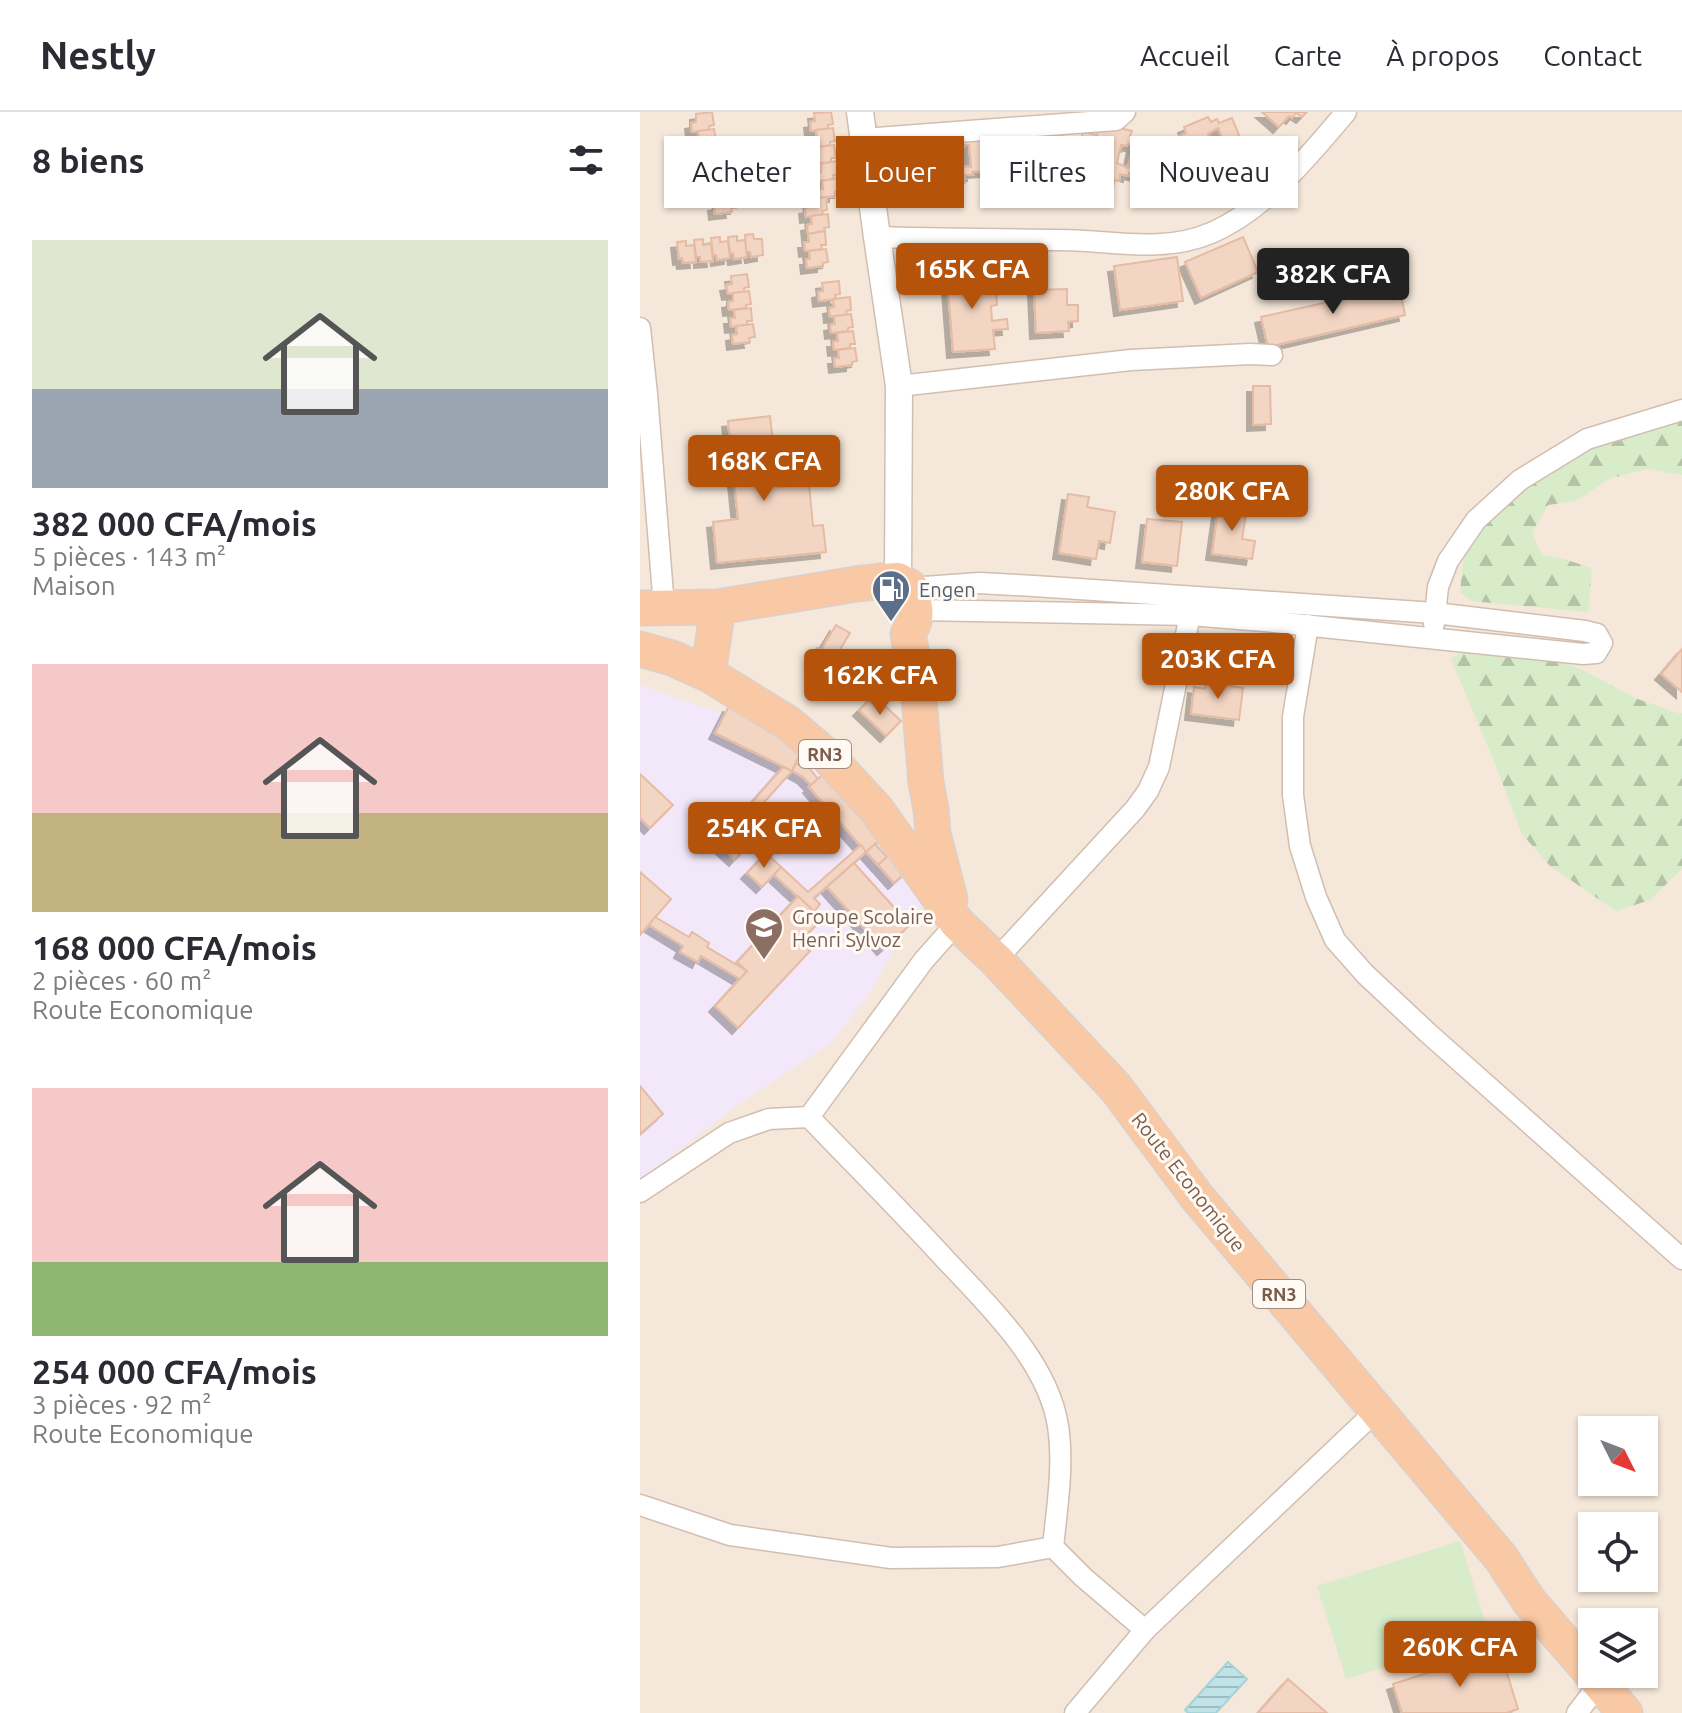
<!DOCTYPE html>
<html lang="fr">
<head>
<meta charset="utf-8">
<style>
  :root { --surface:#fff; --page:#f2f2f3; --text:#2b2b33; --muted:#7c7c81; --line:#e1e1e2; --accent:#b45309 }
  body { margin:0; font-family:Ubuntu,sans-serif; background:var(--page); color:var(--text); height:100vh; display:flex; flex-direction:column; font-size:30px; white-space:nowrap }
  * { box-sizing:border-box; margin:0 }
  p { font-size:26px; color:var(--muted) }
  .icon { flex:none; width:44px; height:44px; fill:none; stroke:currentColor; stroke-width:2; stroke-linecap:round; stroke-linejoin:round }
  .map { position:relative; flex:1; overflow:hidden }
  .panel { display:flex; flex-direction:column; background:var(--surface); width:640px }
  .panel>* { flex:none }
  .top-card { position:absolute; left:24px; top:24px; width:760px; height:72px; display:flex; gap:16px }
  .needle { width:52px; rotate:132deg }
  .tools { position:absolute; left:938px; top:1304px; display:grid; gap:16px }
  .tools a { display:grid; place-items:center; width:80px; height:80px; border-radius:0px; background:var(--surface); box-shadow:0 2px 6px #0004; font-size:40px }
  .price { position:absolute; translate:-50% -68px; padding:0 18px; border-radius:8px; background:var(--accent); color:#fff; font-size:26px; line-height:52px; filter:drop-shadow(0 2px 4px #0008) }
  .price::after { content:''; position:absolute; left:50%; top:48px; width:24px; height:18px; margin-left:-12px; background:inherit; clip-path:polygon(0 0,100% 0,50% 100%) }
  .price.active { background:#222; color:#fff }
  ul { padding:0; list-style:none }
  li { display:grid; align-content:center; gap:16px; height:424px; padding:0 32px }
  li span { display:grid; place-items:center; height:248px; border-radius:0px; color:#555 }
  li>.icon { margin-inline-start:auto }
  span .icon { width:144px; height:144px; fill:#fffc; stroke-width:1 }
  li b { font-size:34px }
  h2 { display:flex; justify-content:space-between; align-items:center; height:96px; padding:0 32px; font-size:34px }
  .chip { padding:0 28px; border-radius:0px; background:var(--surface); box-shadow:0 2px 6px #0004; font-size:28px; line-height:72px }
  .chip.active { background:var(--accent); color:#fff }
  header { display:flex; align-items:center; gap:48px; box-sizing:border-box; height:112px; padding:0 40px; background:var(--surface); border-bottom:2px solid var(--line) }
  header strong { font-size:38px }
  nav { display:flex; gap:44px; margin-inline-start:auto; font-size:28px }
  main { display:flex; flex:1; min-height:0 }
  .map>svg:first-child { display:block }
</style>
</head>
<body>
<header>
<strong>Nestly</strong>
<nav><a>Accueil</a><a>Carte</a><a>À propos</a><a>Contact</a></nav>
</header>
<main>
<section class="panel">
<h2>8 biens<svg class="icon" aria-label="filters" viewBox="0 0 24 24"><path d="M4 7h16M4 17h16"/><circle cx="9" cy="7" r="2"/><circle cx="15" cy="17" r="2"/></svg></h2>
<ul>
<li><span style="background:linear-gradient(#dfe7d0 60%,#9aa5b1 0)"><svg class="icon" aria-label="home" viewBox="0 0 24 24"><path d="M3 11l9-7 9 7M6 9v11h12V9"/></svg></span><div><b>382 000 CFA/mois</b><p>5 pièces · 143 m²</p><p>Maison</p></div></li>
<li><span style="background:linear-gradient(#f6c9c9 60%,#c2b280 0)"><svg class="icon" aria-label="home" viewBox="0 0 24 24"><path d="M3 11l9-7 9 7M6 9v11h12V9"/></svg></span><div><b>168 000 CFA/mois</b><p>2 pièces · 60 m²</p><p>Route Economique</p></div></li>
<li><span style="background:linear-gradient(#f6c9c9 70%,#8fb573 0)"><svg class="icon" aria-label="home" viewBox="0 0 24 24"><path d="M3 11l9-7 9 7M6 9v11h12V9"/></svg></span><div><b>254 000 CFA/mois</b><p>3 pièces · 92 m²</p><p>Route Economique</p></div></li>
</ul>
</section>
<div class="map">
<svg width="1042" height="1601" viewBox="0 0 1042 1601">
  <defs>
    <pattern id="forest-firs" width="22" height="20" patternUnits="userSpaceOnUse" patternTransform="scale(2)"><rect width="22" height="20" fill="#d8ecc9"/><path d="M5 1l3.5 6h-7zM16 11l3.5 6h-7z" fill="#b4c2a5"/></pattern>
    <pattern id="water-rules" width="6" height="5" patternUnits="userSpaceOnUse" patternTransform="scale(2)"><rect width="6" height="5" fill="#bfe3e8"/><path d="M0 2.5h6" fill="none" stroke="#a0bbbe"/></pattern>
    <filter id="shadow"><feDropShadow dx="-6" dy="6" stdDeviation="0" flood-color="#0004"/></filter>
  </defs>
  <rect width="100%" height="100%" fill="#fdf6ec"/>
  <path fill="#f5e8da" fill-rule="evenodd" d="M0 0H1042V1601H0ZM952 1318H1004V1370H952ZM952 1414H1004V1466H952ZM952 1510H1004V1562H952Z"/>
  <polygon fill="#f3e8fa" points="0,573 188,638 298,765 227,885 190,932 99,992 0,1068"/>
  <g fill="url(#forest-firs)">
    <polygon points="1042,308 1042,363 1007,357 971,366 936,389 908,393 892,421 902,443 927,448 952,456 948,500 831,489 820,480 824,442 842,412 923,346 972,326"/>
    <polygon points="826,538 923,550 945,559 995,586 1038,601 1042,601 1042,757 1010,788 976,799 910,754 882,722 853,647 811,547"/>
  </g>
  <polygon fill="#d8ecc9" points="820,1429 849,1522 706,1567 677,1474"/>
  <polygon fill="url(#water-rules)" stroke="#a5d3da" stroke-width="2" points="588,1550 607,1567 576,1601 548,1601 545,1598"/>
  <g fill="#f3d5c3" stroke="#e6bba3" stroke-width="2" fill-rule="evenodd" filter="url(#shadow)">
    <polygon points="72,0 74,13 69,14 69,18 52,20 51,11 56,10 56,2"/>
    <polygon points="191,0 193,12 188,13 188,17 171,19 170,10 175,9 174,1"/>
    <polygon points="622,0 667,0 662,5 656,1 652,6 649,4 639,15"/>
    <path d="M568 5 571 10 577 7 579 11 592 6 604 35 591 40 592 43 584 46 587 53 563 63 560 56 554 59 552 56 540 61 529 34 542 28 540 24 546 21 544 15ZM578 16 587 37 575 39 568 22ZM556 28 563 45 552 51 543 31Z"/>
    <path d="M466 13 492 19 490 24 497 26 496 30 510 33 503 64 489 61V64L480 62 479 69 454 64 456 57 449 55V51L436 48 443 20 457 23 458 18 464 19ZM456 26 468 31 464 49 451 48ZM488 32 493 34 488 56 477 51 481 33 487 34Z"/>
    <polygon points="193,16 195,29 190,30 190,33 173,36 172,27 177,26 176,18"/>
    <polygon points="74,17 76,30 71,31 72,35 55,36 54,27 59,27 58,19"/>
    <path d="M368 21 423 22 425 53 410 54 411 57 402 58V65L377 67 376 59 369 60V56L356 57 354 27 369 26ZM401 27H407L408 49 396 48 395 30 401 29ZM375 29V31H382L383 50 370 52 369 30Z"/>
    <path d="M345 28 347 59 332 60 333 63H324L325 71 299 72V65H292L291 62H278L277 33ZM323 33H329L331 55 318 54 317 35H324ZM291 35 304 36 305 55 292 58Z"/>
    <polygon points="194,33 196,46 191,46 191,50 175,52 174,43 179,43 178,35"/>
    <polygon points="76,34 78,47 73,48 73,52 56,54 55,45 60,44 59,36"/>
    <polygon points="197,49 198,63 193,63 194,67 177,69 176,60 181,60 180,52"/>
    <polygon points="79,51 81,64 76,65 76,68 59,70 58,62 63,61 62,53"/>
    <polygon points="93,65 95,78 90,79 90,83 74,85 72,76 77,75 77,67"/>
    <polygon points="198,66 200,80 195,80 195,84 179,86 178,77 183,77 182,69"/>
    <polygon points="95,82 96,96 91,96 92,100 75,102 74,93 79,92 78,84"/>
    <polygon points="186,85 187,98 182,99 183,102 166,105 165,96 170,95 169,87"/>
    <polygon points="188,102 189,115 184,116 185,119 168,122 167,113 172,112 171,104"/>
    <polygon points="185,119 186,133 181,133 182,137 165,139 164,130 169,130 168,122"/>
    <polygon points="113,122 114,127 122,127 123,143 111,145 110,140 106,140 105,123"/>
    <polygon points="97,124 97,129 105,128 107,145 94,147 93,141 90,142 88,125"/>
    <polygon points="80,125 80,130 88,129 90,146 77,148 76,143 73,143 71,126"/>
    <polygon points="603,125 618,160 561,186 545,150"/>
    <polygon points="63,127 63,133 71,132 73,149 60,150 60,145 56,145 54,128"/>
    <polygon points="46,129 46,134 54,133 56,150 43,151 42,146 39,147 37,130"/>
    <polygon points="186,137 188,150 183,151 183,154 167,156 166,147 170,147 169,139"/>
    <polygon points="537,145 543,189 480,198 474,154"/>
    <polygon points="323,154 324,160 348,158 350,179 356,178 357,193 351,194 352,209 367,207 368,217 353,218 355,237 313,240 307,162 311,162 311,155"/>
    <polygon points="107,162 109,175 104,176 104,180 88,182 86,173 92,172 91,164"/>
    <polygon points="199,169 200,182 195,183 196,187 179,189 178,180 183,179 182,171"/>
    <polygon points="759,174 765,203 628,235 621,205"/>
    <polygon points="427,177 427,193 438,193 438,209 428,210 429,219 396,221 394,178"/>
    <polygon points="109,179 111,192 106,193 106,196 89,198 88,190 93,189 93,181"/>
    <polygon points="210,185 211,198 206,199 207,203 190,205 189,196 194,195 193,187"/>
    <polygon points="111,196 112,209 107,209 107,213 91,215 90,206 95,206 94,198"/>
    <polygon points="211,202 213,215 208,216 208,219 191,221 190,213 195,212 194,204"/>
    <polygon points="113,212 115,225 109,226 110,230 93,232 92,223 97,222 96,214"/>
    <polygon points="213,219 215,232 210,232 210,236 194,238 193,229 198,229 197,221"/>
    <polygon points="215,236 217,249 212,250 212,253 195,255 194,246 199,246 198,238"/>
    <polygon points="613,274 630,274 631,312 613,313"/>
    <polygon points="130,304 138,375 169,372 173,414 183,413 186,440 77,451 73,410 98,407 88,309"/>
    <polygon points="428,382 449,385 447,395 475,400 470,431 459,429 456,447 419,441"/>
    <polygon points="579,392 607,395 602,427 615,429 612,447 572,442"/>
    <polygon points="507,407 542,410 537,454 502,450"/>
    <polygon points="196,513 210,521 195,546 199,549 193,559 171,547 177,536 181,538"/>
    <polygon points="1042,537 1042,580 1021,562"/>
    <polygon points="566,570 603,576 599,608 551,602 554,575 565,577"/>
    <polygon points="229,588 239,598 244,593 261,609 246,624 219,598"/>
    <polygon points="89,594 165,631 152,659 75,621"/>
    <polygon points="156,651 170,657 178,667 171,673 163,665 152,659"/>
    <polygon points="192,654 250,719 226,740 169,675"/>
    <polygon points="143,655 152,659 113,703 106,697"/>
    <polygon points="0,662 33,693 10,716 0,706"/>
    <polygon points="103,694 125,714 95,748 73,728"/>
    <polygon points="235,732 247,745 238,753 226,740"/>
    <polygon points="221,733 226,740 174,786 180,792 174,800 134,763 141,755 168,780"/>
    <polygon points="257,736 273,754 254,771 238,753"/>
    <polygon points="126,741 141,755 122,775 107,761"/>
    <polygon points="214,751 270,813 243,837 187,775"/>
    <polygon points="0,760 31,787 0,823"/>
    <polygon points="158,784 182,807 160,830 170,839 98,916 75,894 107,859 97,850"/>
    <polygon points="15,805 49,825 52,820 69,831 67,835 107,859 100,867 61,844 58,850 40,840 43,834 9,813"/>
    <polygon points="0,974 23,1002 0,1022"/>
    <polygon points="860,1538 878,1597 866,1601 762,1601 753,1572"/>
    <polygon points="648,1567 687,1601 618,1601"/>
  </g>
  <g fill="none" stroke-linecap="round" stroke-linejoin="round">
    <g stroke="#d1beb0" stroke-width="23">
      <g id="minor">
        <polyline points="224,27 476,8 485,0"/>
        <path d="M237 125C298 127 359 127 420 128 470 128 522 142 571 121 625 98 669 44 706 0"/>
        <polyline points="0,216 7,282 24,495"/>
        <polyline points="259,274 491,248 610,242 632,243"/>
        <polyline points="271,476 339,471 394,474 795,501 945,519 957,522 962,531 956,541 943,542 634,510 550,503 276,498"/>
        <polyline points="794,512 798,475 808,449 836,408 880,368 947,327 1042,298"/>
        <polyline points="668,513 653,605 653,683 660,734 676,785 695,828 725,862 788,921 1042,1147"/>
        <polyline points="356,848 495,697 508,679 519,655 550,503"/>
        <path d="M169 1005C214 1052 260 1098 304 1146 347 1192 408 1249 418 1314 424 1354 417 1395 413 1435"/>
        <polyline points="0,1080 89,1021 129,1007 169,1005 284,848 317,811"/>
        <polyline points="0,1393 90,1423 251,1446 358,1445 413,1435 443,1465 505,1518"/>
        <polyline points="435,1601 505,1518 737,1298"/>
        <polyline points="937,1601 960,1571"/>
      </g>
    </g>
    <g stroke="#d1beb0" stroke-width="29">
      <polyline id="tertiary" points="220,0 237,125 259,274 258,468"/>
    </g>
    <g stroke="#dad1cd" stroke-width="37">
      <g id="trunk">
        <path d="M0 496 78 495 216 472 242 469 258 468 271 476C275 497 280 502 268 522L278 575 286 671 291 697 293 722 310 787"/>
        <polyline points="0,537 32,546 68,562 148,611 188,645 236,697 317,811 356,848 476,976 557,1085 861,1446 889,1489 952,1562"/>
        <polyline points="68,562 78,495"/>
        <polyline points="952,1562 985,1601"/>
      </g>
    </g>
    <use href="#minor" stroke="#fff" stroke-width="20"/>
    <use href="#tertiary" stroke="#fff" stroke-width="26"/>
    <use href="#trunk" stroke="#f9c8a4" stroke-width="34"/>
  </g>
  <defs>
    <g id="fuel-pin" transform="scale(2)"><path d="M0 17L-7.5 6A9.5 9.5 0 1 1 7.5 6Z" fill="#5c6f8a" stroke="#fffaf3"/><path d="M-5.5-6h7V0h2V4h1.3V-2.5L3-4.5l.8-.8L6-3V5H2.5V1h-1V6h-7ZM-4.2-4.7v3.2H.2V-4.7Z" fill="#fff"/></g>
    <g id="school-pin" transform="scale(2)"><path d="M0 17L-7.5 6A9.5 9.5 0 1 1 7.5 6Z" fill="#8d6e63" stroke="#fffaf3"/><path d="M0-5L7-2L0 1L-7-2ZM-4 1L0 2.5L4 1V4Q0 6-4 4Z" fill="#fff"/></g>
  </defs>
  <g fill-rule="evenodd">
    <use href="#fuel-pin" x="251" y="477"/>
    <use href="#school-pin" x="124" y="815"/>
  </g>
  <g text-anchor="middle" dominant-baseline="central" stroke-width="6" stroke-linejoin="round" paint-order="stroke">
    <g fill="#fffaf3" stroke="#a28b7f" stroke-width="2">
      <rect x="159" y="628" width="52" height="28" rx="6"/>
      <rect x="613" y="1168" width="52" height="28" rx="6"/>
    </g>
    <g font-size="18" font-weight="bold" fill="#7a5c4d">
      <text x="185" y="642">RN3</text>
      <text x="639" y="1182">RN3</text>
    </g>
    <g font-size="20" fill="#4e5e75" stroke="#fffaf3" text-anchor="start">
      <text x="279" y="477">Engen</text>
    </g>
    <g font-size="20" fill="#785e54" stroke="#fffaf3" text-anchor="start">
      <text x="152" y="804">Groupe Scolaire<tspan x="152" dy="23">Henri Sylvoz</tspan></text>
    </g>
    <g font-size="20" fill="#7a5c4d" stroke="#fffaf3">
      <text transform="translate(549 1070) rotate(52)">Route Economique</text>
    </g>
  </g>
</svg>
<div class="tools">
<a><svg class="needle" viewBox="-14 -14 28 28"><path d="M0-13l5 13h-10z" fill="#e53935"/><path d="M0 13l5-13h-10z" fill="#7c7c81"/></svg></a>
<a><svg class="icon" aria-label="locate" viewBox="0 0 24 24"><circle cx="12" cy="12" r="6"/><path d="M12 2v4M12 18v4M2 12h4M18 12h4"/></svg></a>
<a><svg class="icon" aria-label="layers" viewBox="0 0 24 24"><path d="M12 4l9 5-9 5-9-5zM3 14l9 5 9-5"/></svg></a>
</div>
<b class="price" style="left:332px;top:199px">165K CFA</b>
<b class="price active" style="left:693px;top:204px">382K CFA</b>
<b class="price" style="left:124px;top:391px">168K CFA</b>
<b class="price" style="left:592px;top:421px">280K CFA</b>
<b class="price" style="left:578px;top:589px">203K CFA</b>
<b class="price" style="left:240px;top:605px">162K CFA</b>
<b class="price" style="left:124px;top:758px">254K CFA</b>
<b class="price" style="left:820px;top:1577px">260K CFA</b>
<div class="top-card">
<a class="chip">Acheter</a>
<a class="chip active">Louer</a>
<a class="chip">Filtres</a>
<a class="chip">Nouveau</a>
</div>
</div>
</main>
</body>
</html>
